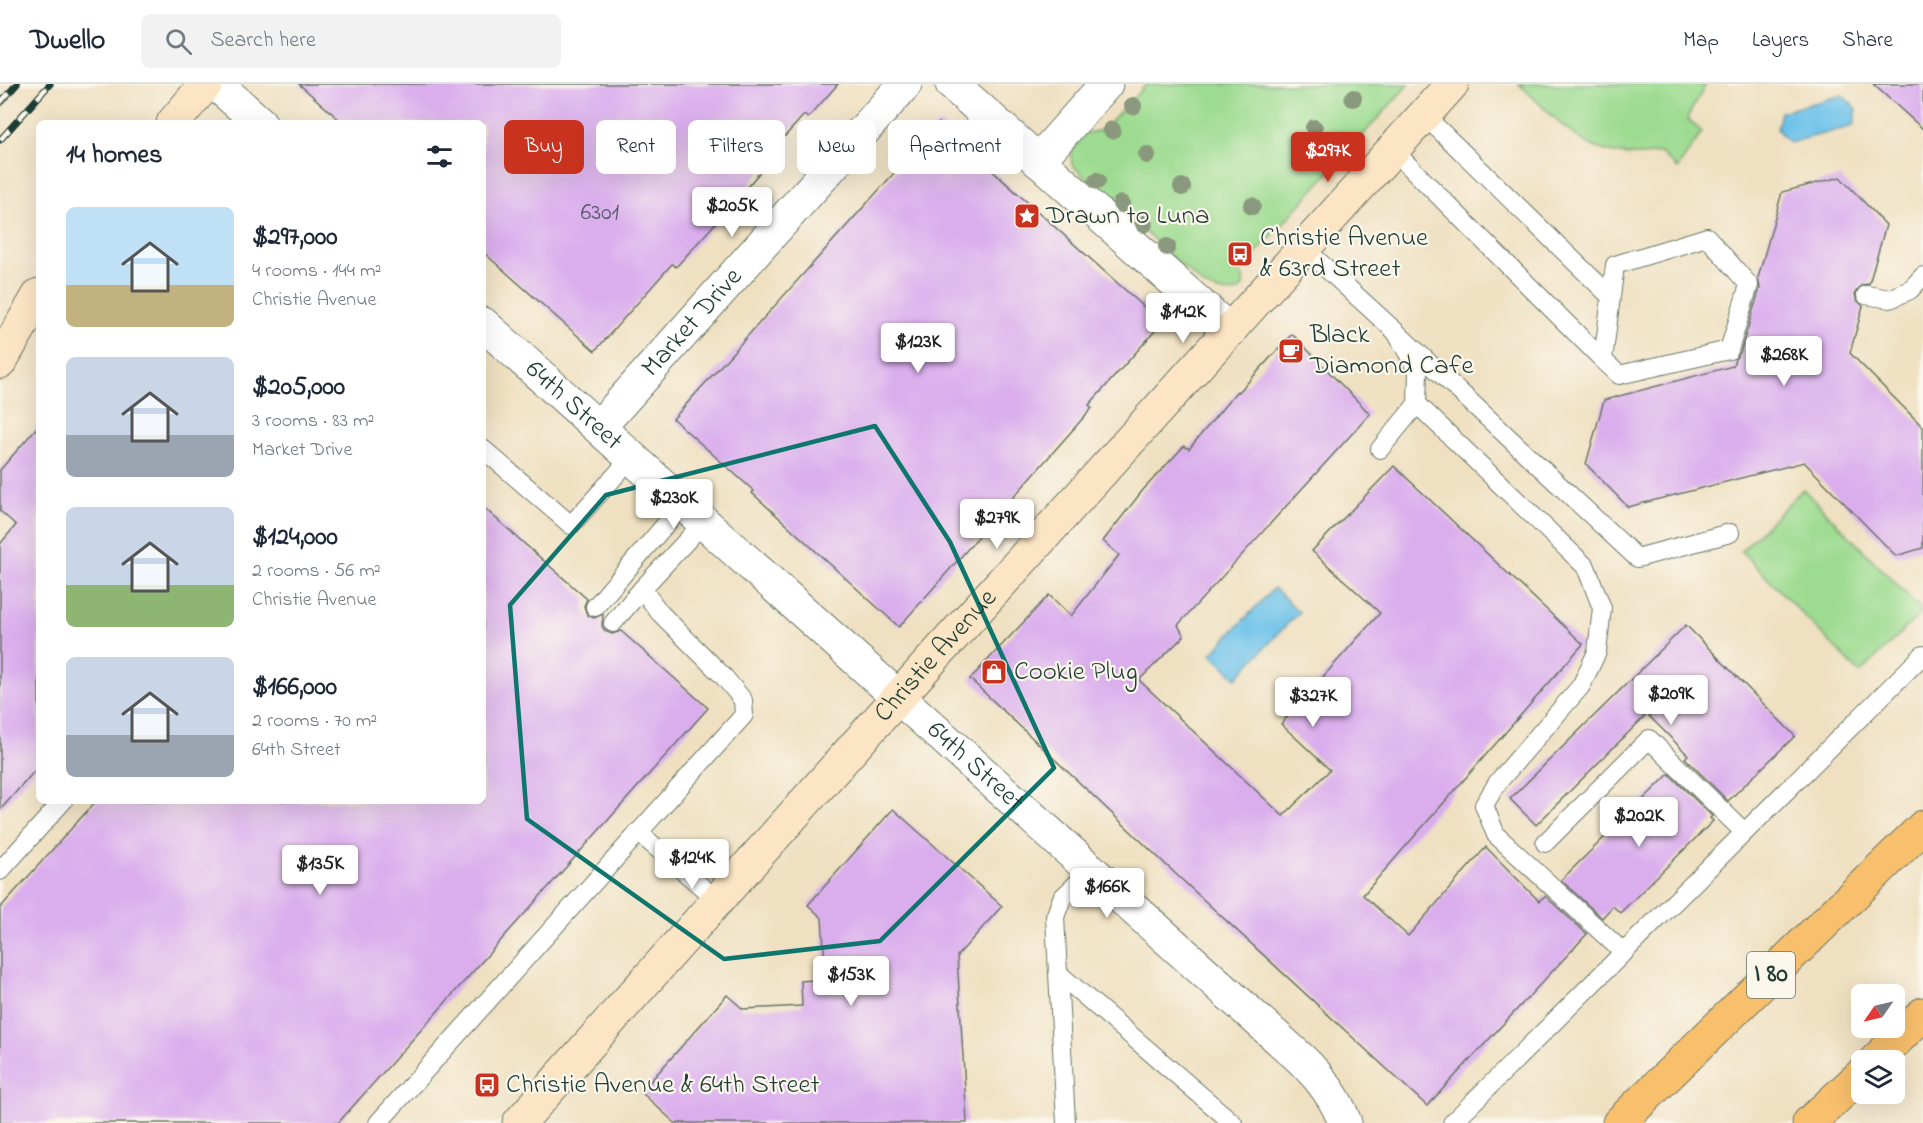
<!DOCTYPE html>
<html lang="en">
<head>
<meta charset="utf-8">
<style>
  :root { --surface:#fff; --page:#f2f2f3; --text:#1f2937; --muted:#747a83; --line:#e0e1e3; --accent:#c8321e }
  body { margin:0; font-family:"Indie Flower",sans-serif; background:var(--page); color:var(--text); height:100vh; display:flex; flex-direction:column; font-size:22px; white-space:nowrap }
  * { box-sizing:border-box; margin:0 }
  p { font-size:20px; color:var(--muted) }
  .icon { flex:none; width:33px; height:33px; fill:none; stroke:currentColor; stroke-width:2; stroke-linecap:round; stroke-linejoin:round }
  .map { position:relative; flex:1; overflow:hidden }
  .side { position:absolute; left:36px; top:36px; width:450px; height:684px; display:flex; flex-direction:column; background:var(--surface); border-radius:9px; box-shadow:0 6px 24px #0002 }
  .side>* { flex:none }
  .hud { position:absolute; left:504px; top:36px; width:570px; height:54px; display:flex; gap:12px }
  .needle { width:39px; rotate:236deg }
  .fabs { position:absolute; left:1851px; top:900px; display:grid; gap:12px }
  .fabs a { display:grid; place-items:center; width:54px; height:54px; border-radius:9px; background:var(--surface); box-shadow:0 6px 24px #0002; font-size:30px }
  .price { position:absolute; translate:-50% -51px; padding:0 14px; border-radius:6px; background:#fff; color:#222; font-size:20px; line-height:39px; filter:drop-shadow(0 2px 3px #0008) }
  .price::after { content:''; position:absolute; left:50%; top:36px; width:18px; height:14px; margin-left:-9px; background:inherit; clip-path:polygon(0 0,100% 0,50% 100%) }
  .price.selected { background:var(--accent); color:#fff }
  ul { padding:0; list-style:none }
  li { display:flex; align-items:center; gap:18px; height:150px; padding:0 30px }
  li span { display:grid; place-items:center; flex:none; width:168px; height:120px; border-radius:9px; color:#555 }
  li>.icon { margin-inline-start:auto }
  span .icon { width:72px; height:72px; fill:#fffc; stroke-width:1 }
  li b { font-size:26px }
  h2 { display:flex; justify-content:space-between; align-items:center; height:72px; padding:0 30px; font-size:26px }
  .chip { padding:0 21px; border-radius:9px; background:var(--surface); box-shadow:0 6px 24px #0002; font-size:21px; line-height:54px }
  .chip.selected { background:var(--accent); color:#fff }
  header { display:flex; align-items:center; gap:36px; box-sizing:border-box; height:84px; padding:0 30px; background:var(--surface); border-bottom:2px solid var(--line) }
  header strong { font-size:28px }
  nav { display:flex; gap:33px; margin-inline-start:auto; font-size:21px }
  .search { width:420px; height:54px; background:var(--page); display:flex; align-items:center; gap:15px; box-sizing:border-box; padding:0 21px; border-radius:9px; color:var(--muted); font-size:22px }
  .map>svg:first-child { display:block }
</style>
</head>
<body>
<header>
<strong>Dwello</strong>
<div class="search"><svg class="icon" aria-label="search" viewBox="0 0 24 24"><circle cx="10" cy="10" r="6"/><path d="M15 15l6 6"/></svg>Search here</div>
<nav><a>Map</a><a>Layers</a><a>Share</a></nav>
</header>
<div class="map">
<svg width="1923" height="1039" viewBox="0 0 1923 1039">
  <rect width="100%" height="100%" fill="#fbf7ec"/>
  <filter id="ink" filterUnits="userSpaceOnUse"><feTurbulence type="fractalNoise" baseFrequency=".0167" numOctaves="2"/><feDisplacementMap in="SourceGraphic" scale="12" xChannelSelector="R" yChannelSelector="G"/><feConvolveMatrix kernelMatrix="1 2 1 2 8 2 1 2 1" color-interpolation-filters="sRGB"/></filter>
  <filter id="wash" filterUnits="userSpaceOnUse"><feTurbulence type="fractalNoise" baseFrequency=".008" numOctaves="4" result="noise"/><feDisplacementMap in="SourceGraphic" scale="24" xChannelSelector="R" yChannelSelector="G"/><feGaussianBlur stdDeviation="1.35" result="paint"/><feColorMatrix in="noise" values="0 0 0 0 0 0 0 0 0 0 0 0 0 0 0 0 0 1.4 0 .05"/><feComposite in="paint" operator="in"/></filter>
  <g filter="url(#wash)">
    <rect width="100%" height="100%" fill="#efe0c1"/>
    <g fill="#9cdb90" stroke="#5e8c62" stroke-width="1.5">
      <path d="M1147 0H1409L1240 187C1255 215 1218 211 1203 201L1072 81 1071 69 1084 50 1102 46Z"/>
      <path d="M1519 0H1706L1687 34 1702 48 1677 85 1661 69C1641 72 1618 72 1600 65 1571 55 1541 20 1519 0Z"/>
      <polygon points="1803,405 1923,527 1860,589 1741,467"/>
    </g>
    <g fill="#6dc2ea" stroke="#46808f" stroke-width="1.5">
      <polygon points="1842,11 1857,25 1853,42 1789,59 1777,45 1781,28"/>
      <polygon points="1274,504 1299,528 1236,594 1211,570"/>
    </g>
    <g id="blocks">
      <g fill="#daaeed">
        <polygon points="299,0 838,0 808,34 804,31 761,79 765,82 731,122 676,183 672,180 595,267 483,168 483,39 343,39"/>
        <polygon points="1873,0 1923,0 1923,45"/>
        <polygon points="939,39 1162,239 1089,321 1092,324 899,543 752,409 754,407 673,335"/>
        <polygon points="1840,93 1886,141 1869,200 1862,201 1855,209 1856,215 1863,222 1850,269 1923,343 1923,464 1896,472 1804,378 1628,423 1586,380 1604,316 1733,282 1735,275 1740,269 1760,204 1758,194 1782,108"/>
        <polygon points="1292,250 1370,330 1178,541 1184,552 1139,596 1283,732 1330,686 1281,640 1380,529 1312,467 1394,382 1583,560 1363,811 1408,852 1486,763 1539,817 1545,812 1587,850 1427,1022 1180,794 970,595 1049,511 1071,532 1119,471 1103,457 1143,406 1184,362 1189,365 1237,307 1239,308"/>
        <polygon points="39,341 39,682 0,726 0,460 16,441 0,427 0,386"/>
        <polygon points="483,423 587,515 584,522 587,531 594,534 603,530 602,542 605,547 612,550 621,547 708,624 338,1039 0,1039 0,824 96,717 483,717"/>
        <polygon points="1686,541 1795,652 1728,717 1685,674 1688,671 1647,630 1536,741 1510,715"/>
        <polygon points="1669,690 1712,732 1710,734 1713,737 1620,829 1613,822 1602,834 1561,796"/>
        <polygon points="893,725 1002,822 957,872 967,1039 675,1039 641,1008 727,911 743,925 802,922 801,897 826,895 822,834 808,821"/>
      </g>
    </g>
  </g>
  <g filter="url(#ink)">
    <use href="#blocks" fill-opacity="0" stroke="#687665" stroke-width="1.5"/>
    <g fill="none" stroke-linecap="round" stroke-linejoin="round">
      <g stroke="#687665" stroke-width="20">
        <g id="lane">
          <polyline points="1424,31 1610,212"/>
          <polyline points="1393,66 1603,276 1619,291 1729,266 1749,201 1707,153 1615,181 1603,276"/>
          <polyline points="1304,164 1396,248 1418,287 1417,320 1380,365"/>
          <polyline points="1866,211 1890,215 1910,206 1923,192"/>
          <polyline points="1396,248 1637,474 1730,449"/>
          <polyline points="1417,320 1586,483 1602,524 1597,568 1581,602 1498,698 1484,721 1496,751 1624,869"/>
          <polyline points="483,365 571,441 632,373"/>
          <polyline points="595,523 683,420"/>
          <polyline points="613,539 642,505"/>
          <polyline points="638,748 717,816"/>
          <polyline points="1545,759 1649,655 1744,748"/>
          <polyline points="0,787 63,717"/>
          <polyline points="1058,889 1233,1039"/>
          <polyline points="378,1039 744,631 743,616 724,593 660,529 642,505 704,438"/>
          <polyline points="1066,1039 1055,833 1062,814 1091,786"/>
          <polyline points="1452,1039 1923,571"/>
        </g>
      </g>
      <g stroke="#687665" stroke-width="35">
        <g id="street">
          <polyline points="216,0 260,39"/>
          <polyline points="952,0 1230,247"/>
          <polyline points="1038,77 1106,0"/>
          <path id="s1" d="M483 240 1300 974C1320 993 1336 1013 1345 1039"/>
          <path id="s2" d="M599 343 905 0"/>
        </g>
      </g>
      <g stroke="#687665" stroke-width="35">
        <g id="secondary">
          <polyline points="173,39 206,0"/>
          <polyline points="0,278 39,211"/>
          <path id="s3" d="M519 1039 928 580 1452 0"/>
        </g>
      </g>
      <g stroke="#687665" stroke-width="35">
        <g id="highway">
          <polyline points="1876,976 1923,930"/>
          <polyline points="1619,1039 1923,743"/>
          <polyline points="1809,1039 1862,990"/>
        </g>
      </g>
      <use href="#lane" stroke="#fff" stroke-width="18"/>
      <use href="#street" stroke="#fff" stroke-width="33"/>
      <use href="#secondary" stroke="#fce5c4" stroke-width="33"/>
      <use href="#highway" stroke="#f8bf6c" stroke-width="33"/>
      <g stroke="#1f3d34" stroke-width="7">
        <g id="rail">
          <polyline points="0,19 17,0"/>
          <polyline points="0,56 50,0"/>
        </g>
      </g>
      <use href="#rail" stroke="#fbf7ec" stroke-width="4.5" stroke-dasharray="14" stroke-linecap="butt"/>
    </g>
    <g fill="#8a987d">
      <circle cx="1353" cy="14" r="9"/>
      <circle cx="1133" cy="22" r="9"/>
      <circle cx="1314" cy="44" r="9"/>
      <circle cx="1112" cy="46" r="9"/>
      <circle cx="1147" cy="71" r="9"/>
      <circle cx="1097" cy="97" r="9"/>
      <circle cx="1182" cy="103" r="9"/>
      <circle cx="1121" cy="120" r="9"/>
      <circle cx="1252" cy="122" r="9"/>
      <circle cx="1144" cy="140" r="9"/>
      <circle cx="1167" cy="163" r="9"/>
    </g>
  </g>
  <path fill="none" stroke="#0f766e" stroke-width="4.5" stroke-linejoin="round" d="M875 342 950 458 1054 684 880 857 724 875 527 735 510 521 606 411Z"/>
  <defs>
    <g id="sight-square" transform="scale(1.35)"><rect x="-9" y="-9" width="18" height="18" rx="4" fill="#c8321e" stroke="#fbf7ec"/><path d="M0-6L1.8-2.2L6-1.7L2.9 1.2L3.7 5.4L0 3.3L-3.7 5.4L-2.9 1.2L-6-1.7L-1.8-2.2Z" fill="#fff"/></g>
    <g id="bus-square" transform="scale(1.35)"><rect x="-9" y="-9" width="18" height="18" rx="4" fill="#c8321e" stroke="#fbf7ec"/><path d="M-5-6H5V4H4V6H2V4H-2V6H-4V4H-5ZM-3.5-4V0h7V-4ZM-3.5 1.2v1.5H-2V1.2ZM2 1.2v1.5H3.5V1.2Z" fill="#fff"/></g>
    <g id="cafe-square" transform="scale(1.35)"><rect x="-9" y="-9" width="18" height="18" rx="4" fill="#c8321e" stroke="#fbf7ec"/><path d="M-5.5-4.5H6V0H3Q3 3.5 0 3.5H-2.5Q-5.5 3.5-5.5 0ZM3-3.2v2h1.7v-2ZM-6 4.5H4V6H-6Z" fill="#fff"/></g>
    <g id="shop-square" transform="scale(1.35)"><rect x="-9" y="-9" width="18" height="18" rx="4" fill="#c8321e" stroke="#fbf7ec"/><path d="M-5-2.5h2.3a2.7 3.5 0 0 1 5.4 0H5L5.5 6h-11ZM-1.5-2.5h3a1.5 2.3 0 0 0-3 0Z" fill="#fff"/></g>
  </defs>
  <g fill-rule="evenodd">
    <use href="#sight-square" x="1027" y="132"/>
    <use href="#bus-square" x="1240" y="170"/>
    <use href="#cafe-square" x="1291" y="267"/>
    <use href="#shop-square" x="994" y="588"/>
    <use href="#bus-square" x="487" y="1001"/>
  </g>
  <g text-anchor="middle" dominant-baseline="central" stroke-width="4.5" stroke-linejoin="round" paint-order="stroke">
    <g font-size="24" fill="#4e5962">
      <text x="600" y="129">6301</text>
    </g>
    <rect fill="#fbf7ec" stroke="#61756b" stroke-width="1.5" x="1747" y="868" width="48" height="46" rx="4.5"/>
    <g font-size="26" font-weight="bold" fill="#1f3d34">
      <text x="1771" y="891">I 80</text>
    </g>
    <g font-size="27" fill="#1f3d34" stroke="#fbf7ec" text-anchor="start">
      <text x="1046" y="132">Drawn to Luna</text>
      <text x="1260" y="154">Christie Avenue<tspan x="1260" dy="31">&amp; 63rd Street</tspan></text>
      <text x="1310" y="251">Black<tspan x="1310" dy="31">Diamond Cafe</tspan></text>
      <text x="1014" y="588">Cookie Plug</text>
      <text x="506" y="1001">Christie Avenue &amp; 64th Street</text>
    </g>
    <g font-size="27" fill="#1f3d34" stroke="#fbf7ec">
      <text stroke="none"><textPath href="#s2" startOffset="140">Market Drive</textPath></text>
      <text stroke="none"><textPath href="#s1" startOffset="122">64th Street</textPath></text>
      <text stroke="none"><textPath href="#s3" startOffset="626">Christie Avenue</textPath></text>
      <text stroke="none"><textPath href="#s1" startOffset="662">64th Street</textPath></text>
    </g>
  </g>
</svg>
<div class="fabs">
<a><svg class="needle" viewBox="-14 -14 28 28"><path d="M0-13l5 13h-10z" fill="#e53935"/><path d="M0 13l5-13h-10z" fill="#747a83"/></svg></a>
<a><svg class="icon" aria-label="layers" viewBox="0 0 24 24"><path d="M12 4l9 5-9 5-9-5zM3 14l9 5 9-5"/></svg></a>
</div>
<b class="price selected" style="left:1328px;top:99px">$297K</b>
<b class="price" style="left:732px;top:154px">$205K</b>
<b class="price" style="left:1183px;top:260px">$142K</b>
<b class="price" style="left:918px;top:290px">$123K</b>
<b class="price" style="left:1784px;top:303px">$268K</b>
<b class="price" style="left:674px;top:446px">$230K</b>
<b class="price" style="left:997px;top:466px">$279K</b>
<b class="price" style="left:1671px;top:642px">$209K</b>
<b class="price" style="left:1313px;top:644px">$327K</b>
<b class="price" style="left:1639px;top:764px">$202K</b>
<b class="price" style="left:692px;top:806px">$124K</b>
<b class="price" style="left:320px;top:812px">$135K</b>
<b class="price" style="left:1107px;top:835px">$166K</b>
<b class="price" style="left:851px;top:923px">$153K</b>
<div class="hud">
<a class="chip selected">Buy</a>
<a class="chip">Rent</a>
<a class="chip">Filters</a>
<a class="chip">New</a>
<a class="chip">Apartment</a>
</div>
<section class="side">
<h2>14 homes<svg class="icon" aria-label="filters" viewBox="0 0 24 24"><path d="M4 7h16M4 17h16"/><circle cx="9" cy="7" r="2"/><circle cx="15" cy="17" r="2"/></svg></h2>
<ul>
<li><span style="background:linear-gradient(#bfe0f5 65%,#c2b280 0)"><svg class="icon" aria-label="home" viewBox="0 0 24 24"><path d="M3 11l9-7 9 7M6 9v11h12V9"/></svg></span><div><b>$297,000</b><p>4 rooms · 144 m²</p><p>Christie Avenue</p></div></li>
<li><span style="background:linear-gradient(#c9d6e8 65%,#9aa5b1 0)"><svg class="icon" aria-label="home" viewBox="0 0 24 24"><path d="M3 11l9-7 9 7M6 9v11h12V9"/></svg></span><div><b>$205,000</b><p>3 rooms · 83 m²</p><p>Market Drive</p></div></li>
<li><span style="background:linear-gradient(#c9d6e8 65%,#8fb573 0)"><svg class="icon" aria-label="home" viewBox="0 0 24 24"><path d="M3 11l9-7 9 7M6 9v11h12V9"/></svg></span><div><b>$124,000</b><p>2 rooms · 56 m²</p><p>Christie Avenue</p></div></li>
<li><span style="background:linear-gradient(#c9d6e8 65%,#9aa5b1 0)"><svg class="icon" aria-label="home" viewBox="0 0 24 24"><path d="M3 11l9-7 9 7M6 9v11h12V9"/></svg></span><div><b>$166,000</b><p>2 rooms · 70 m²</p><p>64th Street</p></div></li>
</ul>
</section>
</div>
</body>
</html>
